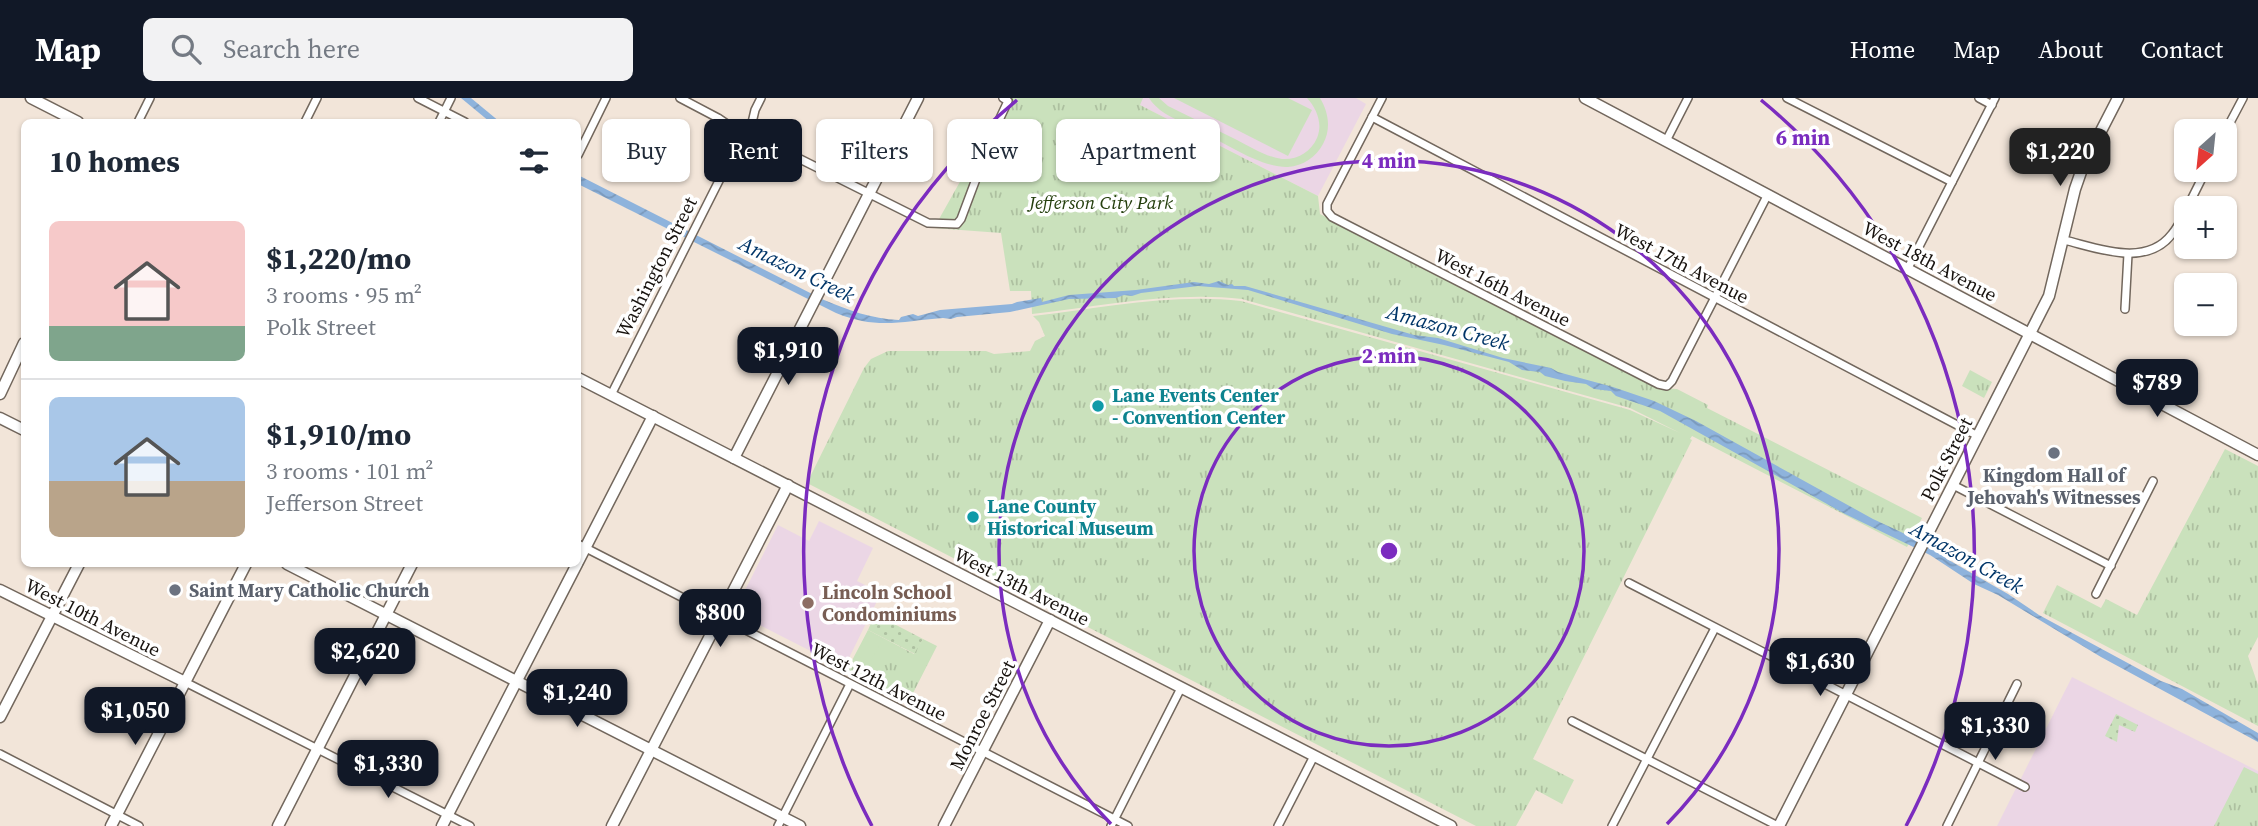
<!DOCTYPE html>
<html lang="en">
<head>
<meta charset="utf-8">
<style>
  :root { --surface:#fff; --page:#f2f2f3; --text:#1f2937; --muted:#747a83; --line:#e0e1e3; --accent:#111827 }
  body { margin:0; font-family:"Source Serif 4",serif; background:var(--page); color:var(--text); height:100vh; display:flex; flex-direction:column; font-size:26px; white-space:nowrap }
  * { box-sizing:border-box; margin:0 }
  p { font-size:23px; color:var(--muted) }
  .icon { flex:none; width:38px; height:38px; fill:none; stroke:currentColor; stroke-width:2; stroke-linecap:round; stroke-linejoin:round }
  .map { position:relative; flex:1; overflow:hidden }
  .panel { position:absolute; left:21px; top:21px; width:560px; height:448px; display:flex; flex-direction:column; background:var(--surface); border-radius:10px; box-shadow:0 2px 5px #0004 }
  .panel>* { flex:none }
  .hud { position:absolute; left:602px; top:21px; width:665px; height:63px; display:flex; gap:14px }
  .needle { width:46px; rotate:207deg }
  .fabs { position:absolute; left:2174px; top:21px; display:grid; gap:14px }
  .fabs a { display:grid; place-items:center; width:63px; height:63px; border-radius:10px; background:var(--surface); box-shadow:0 2px 5px #0004; font-size:35px }
  .price { position:absolute; translate:-50% -60px; padding:0 16px; border-radius:14px; background:var(--accent); color:#fff; font-size:23px; line-height:46px; filter:drop-shadow(0 2px 4px #0008) }
  .price::after { content:''; position:absolute; left:50%; top:42px; width:21px; height:16px; margin-left:-10px; background:inherit; clip-path:polygon(0 0,100% 0,50% 100%) }
  .price.current { background:#222; color:#fff }
  ul { padding:0; list-style:none }
  li { display:flex; align-items:center; gap:21px; height:175px; padding:0 28px }
  li+li { border-top:2px solid var(--line) }
  li span { display:grid; place-items:center; flex:none; width:196px; height:140px; border-radius:10px; color:#555 }
  li>.icon { margin-inline-start:auto }
  span .icon { width:84px; height:84px; fill:#fffc; stroke-width:1 }
  li b { font-size:30px }
  h2 { display:flex; justify-content:space-between; align-items:center; height:84px; padding:0 28px; font-size:30px }
  .pill { padding:0 24px; border-radius:10px; background:var(--surface); box-shadow:0 2px 5px #0004; font-size:24px; line-height:63px }
  .pill.current { background:var(--accent); color:#fff }
  header { display:flex; align-items:center; gap:42px; box-sizing:border-box; height:98px; padding:0 35px; background:var(--accent); color:#fff }
  header strong { font-size:33px }
  nav { display:flex; gap:38px; margin-inline-start:auto; font-size:24px }
  .search { width:490px; height:63px; background:var(--page); display:flex; align-items:center; gap:18px; box-sizing:border-box; padding:0 24px; border-radius:10px; color:var(--muted); font-size:26px }
  .map>svg:first-child { display:block }
</style>
</head>
<body>
<header>
<strong>Map</strong>
<div class="search"><svg class="icon" aria-label="search" viewBox="0 0 24 24"><circle cx="10" cy="10" r="6"/><path d="M15 15l6 6"/></svg>Search here</div>
<nav><a>Home</a><a>Map</a><a>About</a><a>Contact</a></nav>
</header>
<div class="map">
<svg width="2258" height="728" viewBox="0 0 2258 728">
  <defs>
    <pattern id="grass-dots" width="8" height="8" patternUnits="userSpaceOnUse" patternTransform="scale(1.75)"><rect width="8" height="8" fill="#cae1bc"/><path d="M2 2h.1M6 6h.1" fill="none" stroke="#adc0a0" stroke-width="1.8" stroke-linecap="round"/></pattern>
    <pattern id="park-tufts" width="24" height="20" patternUnits="userSpaceOnUse" patternTransform="scale(1.75)"><rect width="24" height="20" fill="#cae1bc"/><path d="M3 7l-1-3M5 7V3M7 7l1-3M15 17l-1-3M17 17v-4M19 17l1-3" fill="none" stroke="#adc0a0"/></pattern>
    <pattern id="water-waves" width="16" height="10" patternUnits="userSpaceOnUse" patternTransform="scale(1.75)"><rect width="16" height="10" fill="#8eb3dc"/><path d="M0 5q4-4 8 0t8 0" fill="none" stroke="#7a99bc"/></pattern>
  </defs>
  <rect width="100%" height="100%" fill="#f2e5d9"/>
  <g fill="#ebd6e5">
    <polygon points="1126,0 1356,0 1366,6 1318,98"/>
    <polygon points="819,423 873,450 857,483 881,495 844,570 734,514 778,427 809,443"/>
    <polygon points="2072,579 2258,673 2258,728 1997,728"/>
  </g>
  <g fill="url(#grass-dots)">
    <polygon points="875,516 923,541 915,556 868,532"/>
    <polygon points="2116,616 2138,627 2135,634 2119,627 2117,644 2105,638"/>
  </g>
  <g fill="url(#park-tufts)">
    <path d="M1007 0H1143L1140 7 1318 98 1320 116 1660 290 1677 291 1708 307 1707 310 1922 420 1907 449 1692 338 1690 341 1692 342 1533 661 1574 682 1562 706 1536 692 1516 728H1476L807 385 864 270 871 261 888 253H986L994 256 1030 253 1035 243 1045 238 1039 224 1033 218C1101 210 1173 195 1241 203L1630 312 1680 335 1630 310 1242 201C1174 193 1101 208 1032 216L1031 193H1010L1001 135 934 130Z"/>
    <polygon points="1970,272 1992,284 1984,300 1962,288"/>
    <polygon points="2225,351 2258,368 2258,539 2248,558 2258,587 2258,628 2043,515 2057,487 2101,510 2106,501 2137,517"/>
    <polygon points="868,532 914,556 923,541 937,548 909,603 847,572"/>
    <polygon points="2244,669 2258,676 2258,728 2214,728"/>
  </g>
  <g fill="#cae1bc">
    <path d="M1149 0H1159L1168 8C1191 19 1214 31 1237 42 1251 49 1266 59 1282 61 1297 62 1311 54 1317 40 1323 26 1317 11 1307 0H1320C1329 15 1331 31 1323 46 1316 59 1303 68 1288 69 1261 70 1223 44 1199 32 1186 26 1171 20 1160 12 1156 8 1152 5 1149 0Z"/>
    <polygon points="1174,0 1288,0 1312,12 1288,58"/>
    <polygon points="868,533 883,541 870,564 856,557"/>
  </g>
  <g fill="url(#water-waves)">
    <polygon points="461,0 471,0 500,24 490,24"/>
    <path d="M578 77 824 202C849 212 871 221 899 222L901 219 913 216 918 218 940 212 1012 206 1017 204 1041 200 1042 204 1069 197 1136 192 1194 184 1209 186 1219 183 1228 187 1232 186 1234 188H1245L1414 237 1438 240 1503 260 1551 270 1558 274 1613 289 1654 303 1696 323 1873 421 1933 449 1947 461 2008 496 2039 517 2161 583 2182 591 2258 635V644L2101 559 1998 497 1974 486 1930 457 1845 416 1660 313 1616 298 1611 293 1594 291 1586 286 1565 283 1545 278 1540 274 1522 272 1509 264 1444 247 1392 236 1248 192 1198 188 1141 195 1132 198 1124 197 1116 200 1069 201 1010 214 957 219 951 221 943 220C901 223 878 232 836 215L578 86Z"/>
  </g>
  <g fill="none" stroke-linecap="round" stroke-linejoin="round">
    <g stroke="#72675d" stroke-width="10">
      <g id="street">
        <polyline points="418,0 465,24"/>
        <polyline points="680,0 718,20 737,33"/>
        <polyline points="1382,0 1327,106 1327,113 1332,119 1658,286 1667,288 1672,283 1768,96"/>
        <polyline points="1787,0 1952,84"/>
        <polyline points="1979,0 1992,7"/>
        <polyline points="1372,19 1978,338"/>
        <polyline points="138,24 150,0"/>
        <polyline points="305,24 317,0"/>
        <polyline points="439,24 451,0"/>
        <circle cx="744" cy="33" r="7"/>
        <polyline points="751,29 755,12 761,0"/>
        <polyline points="2224,36 2243,0"/>
        <polyline points="748,39 774,48 928,125 957,126 961,121 994,33 1008,3 1003,0"/>
        <polyline points="1666,43 1688,0"/>
        <polyline points="578,57 606,0"/>
        <polyline points="2187,110 2206,72"/>
        <path d="M2064 142C2098 150 2146 170 2172 136 2178 129 2182 120 2186 112"/>
        <polyline points="1907,172 1995,0"/>
        <polyline points="2125,211 2128,156"/>
        <polyline points="611,297 732,57 737,36"/>
        <polyline points="1953,387 2111,468"/>
        <polyline points="578,446 1128,728"/>
        <polyline points="1629,485 2025,689"/>
        <polyline points="2096,496 2153,383"/>
        <polyline points="185,584 470,728"/>
        <polyline points="1572,623 1778,728"/>
        <polyline points="0,656 139,728"/>
        <polyline points="778,728 850,586"/>
        <polyline points="1111,728 1181,590"/>
        <polyline points="1278,728 1314,658"/>
        <polyline points="1612,728 1715,530"/>
        <polyline points="1947,728 2017,586"/>
      </g>
    </g>
    <g stroke="#72675d" stroke-width="13">
      <g id="secondary">
        <polyline points="31,0 78,24"/>
        <polyline points="1585,0 2258,357"/>
        <polyline points="578,280 1451,728"/>
        <polyline points="0,296 24,245"/>
        <polyline points="0,320 24,332"/>
        <polyline points="734,360 918,0"/>
        <polyline points="578,464 653,318"/>
        <polyline points="287,466 800,728"/>
        <polyline points="0,492 185,584"/>
        <polyline points="0,619 79,466"/>
        <polyline points="111,728 246,466"/>
        <polyline points="278,728 412,466"/>
        <polyline points="442,728 577,466"/>
        <polyline points="612,728 788,387"/>
        <polyline points="944,728 1050,522"/>
        <polyline points="1779,728 2049,198 2075,91 2083,68 2118,0"/>
      </g>
    </g>
    <use href="#street" stroke="#fff" stroke-width="7"/>
    <use href="#secondary" stroke="#fff" stroke-width="10"/>
  </g>
  <g fill="none" stroke="#7b2cbf" stroke-width="3.5">
    <circle cx="1389" cy="453" r="195"/>
    <path d="M1111 726A390 390 0 1 1 1667 726"/>
    <path d="M872 728A585 585 0 0 1 1017 2M1761 2A585 585 0 0 1 1906 728"/>
  </g>
  <g fill="#0f9aa8" stroke="#fff" stroke-width="2.5">
    <circle cx="1098" cy="308" r="7"/>
    <circle cx="973" cy="419" r="7"/>
  </g>
  <g fill="#6b7280" stroke="#fff" stroke-width="2.5">
    <circle cx="2054" cy="355" r="7"/>
    <circle cx="175" cy="492" r="7"/>
  </g>
  <circle fill="#8d6e63" stroke="#fff" stroke-width="2.5" cx="808" cy="505" r="7"/>
  <g text-anchor="middle" dominant-baseline="central" stroke-width="7" stroke-linejoin="round" paint-order="stroke">
    <g font-size="19" font-style="italic" fill="#243f0d" stroke="#fff">
      <text x="1101" y="104">Jefferson City Park</text>
    </g>
    <g font-size="19" fill="#17120e" stroke="#fff">
      <text transform="translate(1930 163) rotate(28)">West 18th Avenue</text>
      <text transform="translate(1682 165) rotate(28)">West 17th Avenue</text>
      <text transform="translate(656 169) rotate(-63)">Washington Street</text>
      <text transform="translate(1503 189) rotate(27)">West 16th Avenue</text>
      <text transform="translate(1946 361) rotate(-63)">Polk Street</text>
      <text transform="translate(1022 488) rotate(27)">West 13th Avenue</text>
      <text transform="translate(93 519) rotate(27)">West 10th Avenue</text>
      <text transform="translate(879 583) rotate(27)">West 12th Avenue</text>
      <text transform="translate(982 617) rotate(-63)">Monroe Street</text>
    </g>
    <g font-size="19" font-weight="bold" fill="#0d838f" stroke="#fff" text-anchor="start">
      <text x="1112" y="297">Lane Events Center<tspan x="1112" dy="22">- Convention Center</tspan></text>
      <text x="987" y="408">Lane County<tspan x="987" dy="22">Historical Museum</tspan></text>
    </g>
    <g font-size="19" font-weight="bold" fill="#5b616d" stroke="#fff">
      <text x="2054" y="377">Kingdom Hall of<tspan x="2054" dy="22">Jehovah's Witnesses</tspan></text>
      <text x="189" y="492" text-anchor="start">Saint Mary Catholic Church</text>
    </g>
    <g font-size="19" font-weight="bold" fill="#785e54" stroke="#fff" text-anchor="start">
      <text x="822" y="494">Lincoln School<tspan x="822" dy="22">Condominiums</tspan></text>
    </g>
    <g font-size="21" font-style="italic" fill="#003568" stroke="#fff">
      <text transform="translate(797 171) rotate(26)">Amazon Creek</text>
      <text transform="translate(1448 229) rotate(15)">Amazon Creek</text>
      <text transform="translate(1967 459) rotate(29)">Amazon Creek</text>
    </g>
  </g>
  <circle cx="1389" cy="453" r="10" fill="#7b2cbf" stroke="#fff" stroke-width="3.5"/>
  <g font-size="21" text-anchor="middle" font-weight="bold" fill="#7b2cbf" stroke="#fff" stroke-width="7" stroke-linejoin="round" paint-order="stroke">
    <text x="1803" y="47">6 min</text>
    <text x="1389" y="70">4 min</text>
    <text x="1389" y="265">2 min</text>
  </g>
</svg>
<div class="fabs">
<a><svg class="needle" viewBox="-14 -14 28 28"><path d="M0-13l5 13h-10z" fill="#e53935"/><path d="M0 13l5-13h-10z" fill="#747a83"/></svg></a>
<a>+</a>
<a>−</a>
</div>
<b class="price current" style="left:2060px;top:90px">$1,220</b>
<b class="price" style="left:788px;top:289px">$1,910</b>
<b class="price" style="left:2157px;top:321px">$789</b>
<b class="price" style="left:720px;top:551px">$800</b>
<b class="price" style="left:365px;top:590px">$2,620</b>
<b class="price" style="left:1820px;top:600px">$1,630</b>
<b class="price" style="left:577px;top:631px">$1,240</b>
<b class="price" style="left:135px;top:649px">$1,050</b>
<b class="price" style="left:1995px;top:664px">$1,330</b>
<b class="price" style="left:388px;top:702px">$1,330</b>
<div class="hud">
<a class="pill">Buy</a>
<a class="pill current">Rent</a>
<a class="pill">Filters</a>
<a class="pill">New</a>
<a class="pill">Apartment</a>
</div>
<section class="panel">
<h2>10 homes<svg class="icon" aria-label="filters" viewBox="0 0 24 24"><path d="M4 7h16M4 17h16"/><circle cx="9" cy="7" r="2"/><circle cx="15" cy="17" r="2"/></svg></h2>
<ul>
<li><span style="background:linear-gradient(#f6c9c9 75%,#7fa58c 0)"><svg class="icon" aria-label="home" viewBox="0 0 24 24"><path d="M3 11l9-7 9 7M6 9v11h12V9"/></svg></span><div><b>$1,220/mo</b><p>3 rooms · 95 m²</p><p>Polk Street</p></div></li>
<li><span style="background:linear-gradient(#a9c7e8 60%,#b9a48a 0)"><svg class="icon" aria-label="home" viewBox="0 0 24 24"><path d="M3 11l9-7 9 7M6 9v11h12V9"/></svg></span><div><b>$1,910/mo</b><p>3 rooms · 101 m²</p><p>Jefferson Street</p></div></li>
</ul>
</section>
</div>
</body>
</html>
